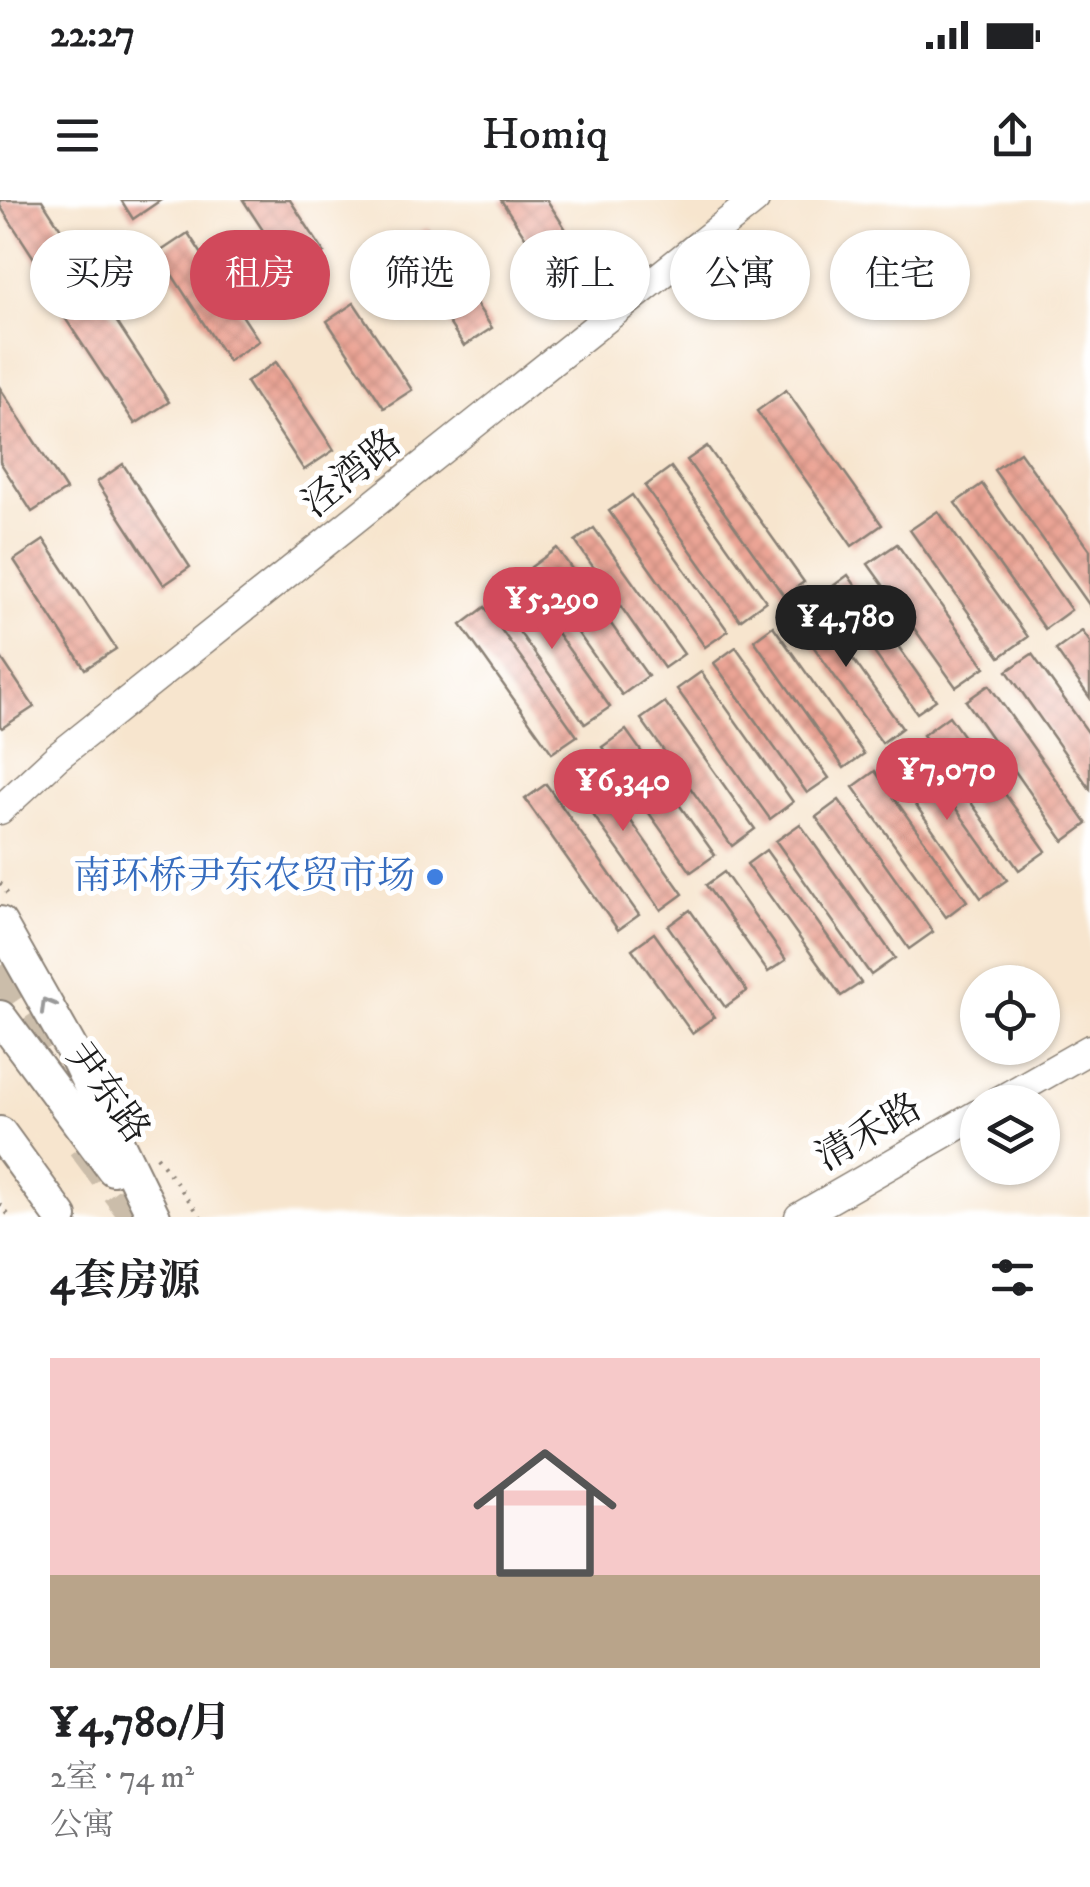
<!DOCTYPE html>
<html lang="zh">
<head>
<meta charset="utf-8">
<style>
  :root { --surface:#fff; --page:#f2f2f2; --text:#202124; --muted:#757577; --accent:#d1495b }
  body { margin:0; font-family:"IM FELL DW Pica","Noto Serif SC",serif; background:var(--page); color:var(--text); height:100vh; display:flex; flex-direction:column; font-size:38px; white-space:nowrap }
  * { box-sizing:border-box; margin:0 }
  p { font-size:32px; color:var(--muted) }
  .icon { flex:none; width:55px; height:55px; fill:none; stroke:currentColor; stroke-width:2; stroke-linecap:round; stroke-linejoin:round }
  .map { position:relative; height:1017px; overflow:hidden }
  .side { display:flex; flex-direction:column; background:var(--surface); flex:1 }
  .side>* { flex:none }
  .hud { position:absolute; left:30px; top:30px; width:1030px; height:90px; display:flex; gap:20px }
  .controls { position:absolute; left:960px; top:765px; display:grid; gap:20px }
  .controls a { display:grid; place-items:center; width:100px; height:100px; border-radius:50%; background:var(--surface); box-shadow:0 2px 8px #0004; font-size:50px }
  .price { position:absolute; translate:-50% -85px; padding:0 22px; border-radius:35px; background:var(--accent); color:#fff; font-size:32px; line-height:65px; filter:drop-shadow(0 2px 5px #0008) }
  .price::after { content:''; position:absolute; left:50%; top:60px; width:30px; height:22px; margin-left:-15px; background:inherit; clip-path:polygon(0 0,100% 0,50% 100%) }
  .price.selected { background:#222; color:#fff }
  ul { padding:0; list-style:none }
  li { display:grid; align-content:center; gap:20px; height:530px; padding:0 50px }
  li span { display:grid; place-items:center; height:310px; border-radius:0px; color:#555 }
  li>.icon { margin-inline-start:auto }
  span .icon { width:180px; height:180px; fill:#fffc; stroke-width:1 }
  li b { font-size:42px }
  h2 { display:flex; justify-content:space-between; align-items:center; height:120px; padding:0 50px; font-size:42px }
  .pill { padding:0 35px; border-radius:45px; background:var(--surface); box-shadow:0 2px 8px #0004; font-size:35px; line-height:90px }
  .pill.selected { background:var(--accent); color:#fff }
  .status { display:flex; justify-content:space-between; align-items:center; height:70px; padding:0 50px; background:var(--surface); direction:ltr }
  .status svg { height:28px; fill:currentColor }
  header { display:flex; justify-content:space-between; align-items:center; height:130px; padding:0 50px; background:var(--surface); font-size:45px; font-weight:600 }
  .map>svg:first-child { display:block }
</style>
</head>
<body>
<div class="status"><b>22:27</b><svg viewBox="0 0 49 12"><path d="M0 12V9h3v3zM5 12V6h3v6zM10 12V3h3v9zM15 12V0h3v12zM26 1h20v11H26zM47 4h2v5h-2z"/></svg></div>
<header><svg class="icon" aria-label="menu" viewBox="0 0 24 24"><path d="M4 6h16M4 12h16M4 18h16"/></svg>Homiq<svg class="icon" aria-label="share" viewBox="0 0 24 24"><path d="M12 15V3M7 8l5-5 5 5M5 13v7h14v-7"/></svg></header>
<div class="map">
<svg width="1090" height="1017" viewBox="0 0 1090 1017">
  <defs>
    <pattern id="building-cross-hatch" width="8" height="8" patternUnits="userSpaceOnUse" patternTransform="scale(2.5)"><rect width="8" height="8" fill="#eba495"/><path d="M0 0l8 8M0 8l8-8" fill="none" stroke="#c98d80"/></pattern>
  </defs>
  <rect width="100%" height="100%" fill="#fff"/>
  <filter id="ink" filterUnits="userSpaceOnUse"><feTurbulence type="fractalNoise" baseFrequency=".01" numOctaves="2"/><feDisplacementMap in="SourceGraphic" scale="20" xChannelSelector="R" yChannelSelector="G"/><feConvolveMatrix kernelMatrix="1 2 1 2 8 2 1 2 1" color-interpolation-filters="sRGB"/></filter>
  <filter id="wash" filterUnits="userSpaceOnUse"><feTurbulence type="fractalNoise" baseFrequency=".0048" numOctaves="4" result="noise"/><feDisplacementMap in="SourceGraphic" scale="40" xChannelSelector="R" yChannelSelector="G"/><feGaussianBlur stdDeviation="2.25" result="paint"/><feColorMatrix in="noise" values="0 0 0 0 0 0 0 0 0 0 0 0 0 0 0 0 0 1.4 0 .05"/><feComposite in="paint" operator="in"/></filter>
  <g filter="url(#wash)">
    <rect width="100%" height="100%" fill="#f7e5ce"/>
    <g id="blocks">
      <g fill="url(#building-cross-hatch)">
        <polygon points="0,0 42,0 92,77 60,98 0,6"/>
        <polygon points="121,0 161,0 133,19"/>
        <polygon points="243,0 290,0 324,52 291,73"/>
        <polygon points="501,0 547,0 579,50 547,71"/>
        <polygon points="427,28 492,128 464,146 399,46"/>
        <polygon points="188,33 259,141 228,161 158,53"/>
        <polygon points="98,93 169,202 135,224 63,115"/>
        <polygon points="354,103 412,190 384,208 327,121"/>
        <polygon points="276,162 334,250 304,270 246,182"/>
        <polygon points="0,188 66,290 32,312 0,262"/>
        <polygon points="786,190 882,325 852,346 757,211"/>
        <polygon points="707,246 804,382 784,396 687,260"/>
        <polygon points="1020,252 1090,350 1090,406 994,270"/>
        <polygon points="123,264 190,367 164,385 97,282"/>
        <polygon points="671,267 766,401 740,420 645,286"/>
        <polygon points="982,284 1071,410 1045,429 955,303"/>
        <polygon points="632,295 728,431 705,447 609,311"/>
        <polygon points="938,311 1028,437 1000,457 910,330"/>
        <polygon points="594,328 684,454 664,468 575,341"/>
        <polygon points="44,340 116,449 85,469 14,360"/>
        <polygon points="897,344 985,467 956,487 868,364"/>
        <polygon points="557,348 648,476 622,495 531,367"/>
        <polygon points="848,375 936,500 917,513 829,389"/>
        <polygon points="520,381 610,507 585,524 495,398"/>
        <polygon points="809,397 902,528 882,543 789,412"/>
        <polygon points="485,407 577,536 552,553 461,425"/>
        <polygon points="773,426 864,554 844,568 754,440"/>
        <polygon points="1082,431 1090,442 1090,498 1056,450"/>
        <polygon points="736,447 829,578 807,593 714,463"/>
        <polygon points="1032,454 1090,535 1090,589 1007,471"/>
        <polygon points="0,456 34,507 2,528 0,526"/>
        <polygon points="701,472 793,602 770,619 677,489"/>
        <polygon points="989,485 1087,624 1064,641 966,501"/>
        <polygon points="665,502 755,629 732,646 641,519"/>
        <polygon points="949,516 1046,651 1019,670 923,535"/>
        <polygon points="626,530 715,655 691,672 602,547"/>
        <polygon points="911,546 1007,680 981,698 887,564"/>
        <polygon points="586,558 683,694 661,710 564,574"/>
        <polygon points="875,571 967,701 946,717 853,587"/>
        <polygon points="546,584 639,715 618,730 525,599"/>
        <polygon points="839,600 933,732 909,749 816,617"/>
        <polygon points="800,624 895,758 871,775 776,641"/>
        <polygon points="766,650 861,783 841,796 747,664"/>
        <polygon points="724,672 786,760 768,772 706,685"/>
        <polygon points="690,710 747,791 725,807 668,726"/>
        <polygon points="654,733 714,817 692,833 632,749"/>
      </g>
    </g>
  </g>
  <g filter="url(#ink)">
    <use href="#blocks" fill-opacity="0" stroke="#8a8075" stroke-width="2.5"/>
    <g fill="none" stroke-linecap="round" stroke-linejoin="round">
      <g stroke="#cbbdaa" stroke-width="38" stroke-dasharray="38 19" stroke-linecap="butt">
        <polyline points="0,766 60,853"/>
        <polyline points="85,943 140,1017"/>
      </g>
      <g stroke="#8a8075" stroke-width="31">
        <g id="tertiary">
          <polyline points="0,610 57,557 755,0"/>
          <polyline points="997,902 1090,849"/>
          <polyline points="799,1017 978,914"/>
        </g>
      </g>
      <g stroke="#8a8075" stroke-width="36">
        <g id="secondary">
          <polyline points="0,723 77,859 154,1017"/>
          <polyline points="0,817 113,969"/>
          <polyline points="0,933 61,1017"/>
        </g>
      </g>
      <g stroke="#8a8075" stroke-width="4" stroke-dasharray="2.5 8" stroke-linecap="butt">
        <polyline points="0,683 9,696"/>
        <polyline points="157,956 201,1017"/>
        <polyline points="0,1004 10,1017"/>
      </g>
      <use href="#tertiary" stroke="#fff" stroke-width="28"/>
      <use href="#secondary" stroke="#fff" stroke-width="32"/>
    </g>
    <defs><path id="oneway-chevron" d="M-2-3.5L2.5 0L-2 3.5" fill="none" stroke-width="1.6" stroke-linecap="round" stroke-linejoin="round" transform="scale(2.5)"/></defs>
    <use stroke="#999" href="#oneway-chevron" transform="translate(47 805) rotate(-120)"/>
  </g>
  <circle fill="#3f7fe0" stroke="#fff" stroke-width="4" cx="435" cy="677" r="10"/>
  <g text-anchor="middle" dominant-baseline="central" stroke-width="10" stroke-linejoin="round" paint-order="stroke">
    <g font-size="38" fill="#1c1c1c" stroke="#fff">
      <text transform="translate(352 274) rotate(-39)">泾湾路</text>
      <text transform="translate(107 893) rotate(54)">尹东路</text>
      <text transform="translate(869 933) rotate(-30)">清禾路</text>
    </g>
    <g font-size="38" fill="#366cbe" stroke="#fff" text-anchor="end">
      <text x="415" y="677">南环桥尹东农贸市场</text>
    </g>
  </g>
</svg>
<div class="controls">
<a><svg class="icon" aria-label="locate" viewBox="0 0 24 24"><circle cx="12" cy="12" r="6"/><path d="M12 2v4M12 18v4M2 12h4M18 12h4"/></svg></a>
<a><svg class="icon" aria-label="layers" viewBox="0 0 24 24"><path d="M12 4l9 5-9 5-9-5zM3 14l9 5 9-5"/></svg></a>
</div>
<b class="price" style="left:552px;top:452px">¥5,290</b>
<b class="price selected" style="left:846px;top:470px">¥4,780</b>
<b class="price" style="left:947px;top:623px">¥7,070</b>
<b class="price" style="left:623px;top:634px">¥6,340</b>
<div class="hud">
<a class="pill">买房</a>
<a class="pill selected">租房</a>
<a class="pill">筛选</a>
<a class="pill">新上</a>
<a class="pill">公寓</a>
<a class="pill">住宅</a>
</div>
</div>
<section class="side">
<h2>4套房源<svg class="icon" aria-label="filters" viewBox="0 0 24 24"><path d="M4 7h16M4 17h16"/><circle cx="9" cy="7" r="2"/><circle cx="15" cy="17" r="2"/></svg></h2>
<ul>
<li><span style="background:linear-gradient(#f6c9c9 70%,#b9a48a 0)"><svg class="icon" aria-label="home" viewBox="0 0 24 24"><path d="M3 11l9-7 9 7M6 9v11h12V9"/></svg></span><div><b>¥4,780/月</b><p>2室 · 74 m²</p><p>公寓</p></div></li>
</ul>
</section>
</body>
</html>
